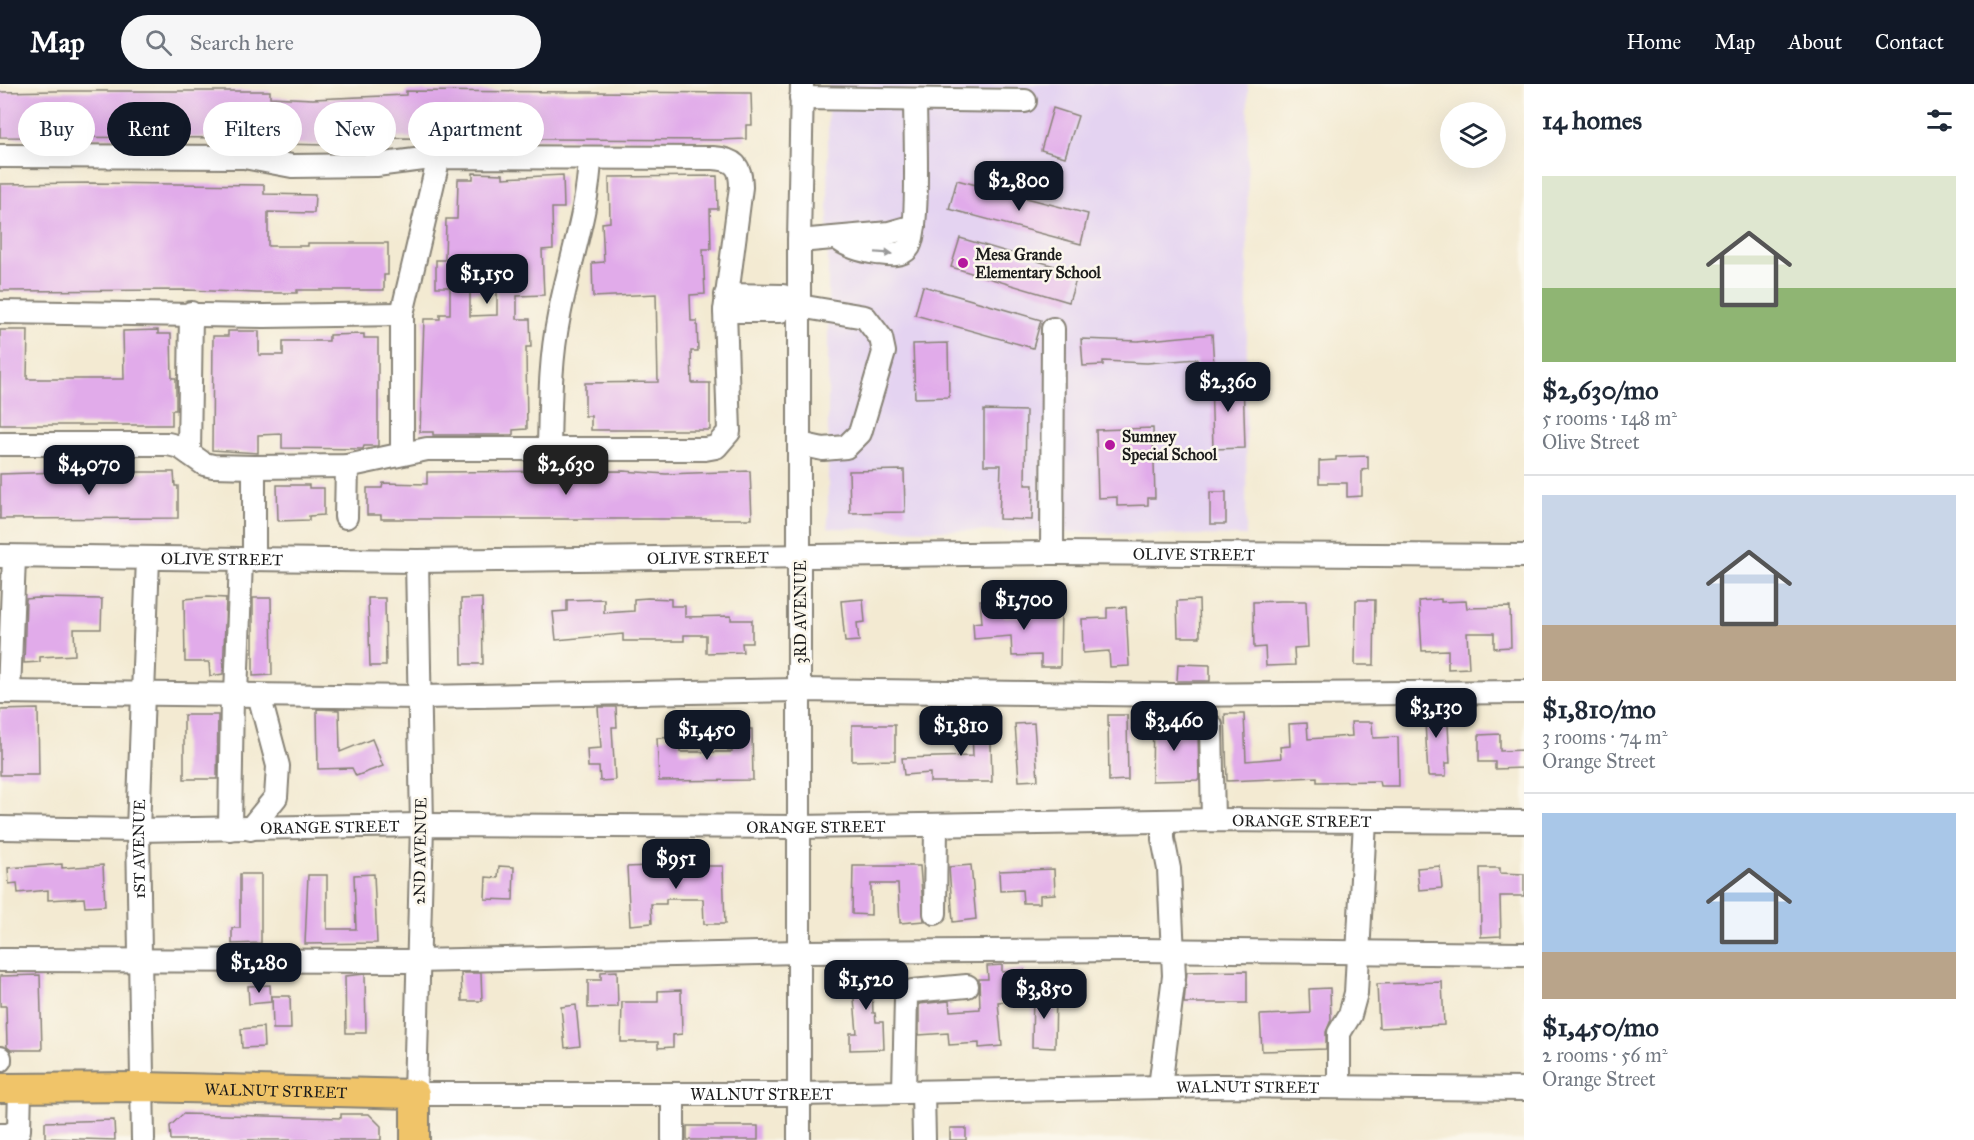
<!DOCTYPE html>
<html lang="en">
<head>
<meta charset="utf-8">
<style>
  :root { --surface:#fff; --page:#f6f6f7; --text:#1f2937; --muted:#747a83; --line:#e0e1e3; --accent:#111827 }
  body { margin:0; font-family:"IM FELL Great Primer",serif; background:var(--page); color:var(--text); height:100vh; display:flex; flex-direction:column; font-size:22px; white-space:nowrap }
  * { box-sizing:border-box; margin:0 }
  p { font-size:20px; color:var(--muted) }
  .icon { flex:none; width:33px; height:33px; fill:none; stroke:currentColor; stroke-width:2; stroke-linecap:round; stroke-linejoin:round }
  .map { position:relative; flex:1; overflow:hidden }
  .details { display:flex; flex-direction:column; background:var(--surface); width:450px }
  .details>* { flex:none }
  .banner { position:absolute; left:18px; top:18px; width:570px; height:54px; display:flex; gap:12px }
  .controls { position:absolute; left:1440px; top:18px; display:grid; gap:12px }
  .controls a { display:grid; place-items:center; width:66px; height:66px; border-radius:50%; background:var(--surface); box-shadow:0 6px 24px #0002; font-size:30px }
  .price { position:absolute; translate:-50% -51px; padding:0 14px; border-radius:12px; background:var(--accent); color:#fff; font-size:20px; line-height:39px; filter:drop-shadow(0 2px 3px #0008) }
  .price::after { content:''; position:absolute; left:50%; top:36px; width:18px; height:14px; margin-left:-9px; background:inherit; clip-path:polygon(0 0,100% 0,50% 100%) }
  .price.on { background:#222; color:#fff }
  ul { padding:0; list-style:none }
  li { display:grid; align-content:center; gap:12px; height:318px; padding:0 18px }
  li+li { border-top:2px solid var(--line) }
  li span { display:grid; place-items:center; height:186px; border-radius:0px; color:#555 }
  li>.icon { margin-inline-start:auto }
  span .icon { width:108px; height:108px; fill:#fffc; stroke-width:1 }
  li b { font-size:26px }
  h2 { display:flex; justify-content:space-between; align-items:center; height:72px; padding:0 18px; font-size:26px }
  .pill { padding:0 21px; border-radius:27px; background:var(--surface); box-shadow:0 6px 24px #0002; font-size:21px; line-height:54px }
  .pill.on { background:var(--accent); color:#fff }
  header { display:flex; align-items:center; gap:36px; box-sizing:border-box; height:84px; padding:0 30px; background:var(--accent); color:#fff }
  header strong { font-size:28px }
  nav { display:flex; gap:33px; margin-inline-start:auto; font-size:21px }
  .search { width:420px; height:54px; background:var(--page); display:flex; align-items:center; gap:15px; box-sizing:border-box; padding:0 21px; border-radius:33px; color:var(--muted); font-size:22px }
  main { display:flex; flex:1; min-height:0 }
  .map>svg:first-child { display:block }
</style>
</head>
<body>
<header>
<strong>Map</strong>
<div class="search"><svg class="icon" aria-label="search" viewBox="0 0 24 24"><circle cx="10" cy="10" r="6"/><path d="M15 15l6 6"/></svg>Search here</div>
<nav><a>Home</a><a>Map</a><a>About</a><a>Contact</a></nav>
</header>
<main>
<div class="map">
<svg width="1524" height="1056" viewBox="0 0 1524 1056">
  <rect width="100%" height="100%" fill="#fbf7ec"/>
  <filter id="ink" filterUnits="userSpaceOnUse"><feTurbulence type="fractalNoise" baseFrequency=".0167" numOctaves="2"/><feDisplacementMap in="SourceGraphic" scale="12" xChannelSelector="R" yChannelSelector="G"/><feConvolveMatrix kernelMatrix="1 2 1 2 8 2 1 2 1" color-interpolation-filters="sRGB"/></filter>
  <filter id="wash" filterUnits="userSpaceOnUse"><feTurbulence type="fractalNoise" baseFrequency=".008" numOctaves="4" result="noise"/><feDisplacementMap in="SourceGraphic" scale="24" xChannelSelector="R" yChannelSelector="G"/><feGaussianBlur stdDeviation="1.35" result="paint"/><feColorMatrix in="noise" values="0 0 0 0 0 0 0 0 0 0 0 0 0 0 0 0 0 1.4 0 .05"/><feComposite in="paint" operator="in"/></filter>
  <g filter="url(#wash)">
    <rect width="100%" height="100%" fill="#f3ead2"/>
    <polygon fill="#e4d3f1" points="828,0 1248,0 1246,452 828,444"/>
    <g id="blocks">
      <g fill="#e1abea" fill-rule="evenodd">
        <polygon points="55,7 270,7 270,13 313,15 406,11 406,7 751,9 752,41 746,41 746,55 719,56 394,54 394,58 325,61 281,60 281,54 0,53 0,8"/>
        <polygon points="1053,24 1078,32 1065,73 1041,66"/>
        <path d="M473 89 503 90V94L563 91 564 124H552L553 165 542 166 544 211 517 212V235H530L531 263H526L527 345 513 346V351H433V348H420L424 235H440V230H450V203H436V176H445L446 135H457L458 95H473ZM470 208H497V231L470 232Z"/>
        <polygon points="717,92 718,125 710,125 711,165 703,165 705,210 690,211 691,237 697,237 698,267 691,267 692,299 710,299 710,346 591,346 591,332 585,332 585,299 658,298 656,210 593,213 592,179 604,178 602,139 610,138 609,93"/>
        <polygon points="957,96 1088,130 1081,160 949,125"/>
        <polygon points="91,99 264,101 264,110 315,111 314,129 268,128 268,162 308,162 308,159 388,159 388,191 384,191 384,206 297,206 297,209 257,209 188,206 0,207 0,100"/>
        <polygon points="960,154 1078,189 1069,218 951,183"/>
        <polygon points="923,202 1041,236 1033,264 915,231"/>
        <polygon points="0,246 28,246 27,295 124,295 123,247 158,246 158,250 171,250 172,294 176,294 176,326 172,326 172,341 0,341"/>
        <polygon points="228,247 259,247 259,271 283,271 283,257 329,257 329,251 364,250 364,254 378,254 378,362 364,362 363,365 282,364 282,350 258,351 258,369 212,366 213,252 228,252"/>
        <polygon points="1212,250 1214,283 1197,284 1197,275 1147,279 1103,277 1103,281 1083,282 1081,255 1138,257"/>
        <polygon points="948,259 949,313 915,314 913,260"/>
        <polygon points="1243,293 1245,364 1213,365 1211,294"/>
        <polygon points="984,326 1026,327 1025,401 1033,401 1032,436 999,435 1001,381 984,381"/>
        <polygon points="1153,344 1155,414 1148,414 1148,421 1117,422 1117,413 1098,414 1096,346"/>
        <polygon points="1368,372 1368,385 1362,386 1362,412 1347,413 1347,399 1319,399 1319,377 1336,376 1336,373"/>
        <polygon points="904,386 905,428 850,429 849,387"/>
        <polygon points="623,387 666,390 750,387 752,435 381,435 381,431 367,431 367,404 382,404 383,399 427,400 427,388"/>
        <polygon points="61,388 174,388 175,402 178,402 178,434 0,435 0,390"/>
        <polygon points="277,401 309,401 309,404 324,404 324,431 309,432 309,436 278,437"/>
        <rect x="1210" y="408" width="16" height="32"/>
        <polygon points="208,513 226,514 223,590 210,592 209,578 185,578 184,515"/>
        <polygon points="37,514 102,515 101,545 74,545 75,571 40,573 40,578 24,579 26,515"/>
        <polygon points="253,514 271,514 272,591 253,592"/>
        <polygon points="368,514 385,514 386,582 370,582"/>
        <polygon points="482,514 483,580 462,580 461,515"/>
        <polygon points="648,514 671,515 671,522 685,522 685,533 731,532 731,536 752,536 752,559 742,559 743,568 706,569 706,551 684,551 684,557 623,557 623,550 556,556 553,528 567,527 567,516 604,515 604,529 634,527 634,515"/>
        <polygon points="1002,514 1003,533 1041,532 1041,523 1061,523 1060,583 1041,583 1041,571 1012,572 1011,552 974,555 973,539 982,538 980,516"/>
        <polygon points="863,515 865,538 857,539 859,557 845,558 841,517"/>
        <polygon points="1441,515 1441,518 1466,517 1467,524 1510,523 1511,563 1494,564 1494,549 1467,549 1469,584 1448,585 1448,566 1422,567 1419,517"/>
        <polygon points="1199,516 1200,553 1178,553 1177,517"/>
        <polygon points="1356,516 1375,516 1374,581 1355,581"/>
        <polygon points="1280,517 1306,517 1308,563 1294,564 1295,581 1266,582 1265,563 1254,564 1253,518"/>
        <polygon points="1126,523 1129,582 1110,583 1109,567 1083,569 1082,535 1107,534 1107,524"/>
        <polygon points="1178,580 1210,581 1210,597 1177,597"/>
        <polygon points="971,622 990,622 992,698 930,698 930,689 904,691 902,674 973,672"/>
        <polygon points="1447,622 1450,679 1446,679 1446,692 1428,692 1425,638 1419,638 1418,623"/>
        <polygon points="598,623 616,623 617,643 612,643 615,696 600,697 599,683 588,683 587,665 601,664"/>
        <polygon points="38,625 39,691 0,691 0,626"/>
        <polygon points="317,625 339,626 340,668 372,655 383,682 356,692 352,684 318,685"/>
        <polygon points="1153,630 1170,631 1170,648 1198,648 1199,696 1152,697"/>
        <polygon points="1225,630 1244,630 1246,677 1281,674 1280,663 1290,662 1289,640 1307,639 1308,655 1352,652 1351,638 1372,638 1373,654 1398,653 1399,702 1380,702 1379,697 1317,698 1317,693 1227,697"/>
        <polygon points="184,631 218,631 217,695 184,695"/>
        <polygon points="1108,631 1127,631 1128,696 1109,697"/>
        <polygon points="1034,639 1038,696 1019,697 1015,640"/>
        <polygon points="852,641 895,641 895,676 852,677"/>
        <polygon points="731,645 752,645 753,696 659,697 657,654 680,653 680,668 732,668"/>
        <polygon points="1500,650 1500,667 1524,666 1524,684 1495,685 1495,678 1479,678 1479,651"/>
        <polygon points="62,780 62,784 103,781 105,822 85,823 84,814 48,816 48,806 18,809 17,799 9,800 8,784"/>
        <polygon points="971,781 976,835 953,838 949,783"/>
        <polygon points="499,782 514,783 513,816 485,815 486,793 498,794"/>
        <polygon points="649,782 723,782 725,840 704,840 703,815 666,815 666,820 651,820 652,839 630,841 627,783"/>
        <polygon points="853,782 920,782 924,837 900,839 898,800 871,800 871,831 852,830"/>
        <polygon points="1440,782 1442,804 1419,806 1417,784"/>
        <polygon points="1480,784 1500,784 1500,789 1524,790 1524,812 1500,812 1501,852 1481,853"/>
        <polygon points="1054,785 1055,810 1040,811 1040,819 1023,819 1022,806 1000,807 999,787"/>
        <polygon points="240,790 261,790 261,859 232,860 232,844 240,844"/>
        <polygon points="374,790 377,859 305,860 308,791 327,791 327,845 356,845 354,791"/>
        <polygon points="875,881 877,903 872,903 873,929 875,929 876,938 883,938 884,965 850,966 850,949 857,949 851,882"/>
        <polygon points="1002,881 1002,888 1024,886 1025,908 1009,909 1010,917 998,918 1002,962 979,964 979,959 949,961 948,949 919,951 919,920 949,917 950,927 980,925 979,895 988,895 987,882"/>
        <polygon points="617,887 618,923 588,924 588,896 601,896 601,888"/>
        <polygon points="1247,887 1247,919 1184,919 1187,888"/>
        <polygon points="461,889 481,889 482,917 462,917"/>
        <polygon points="365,890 366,949 346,949 345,892"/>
        <polygon points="40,891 42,966 11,966 7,963 6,922 0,922 0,892"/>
        <polygon points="1442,898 1444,941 1379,944 1377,900"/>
        <polygon points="270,901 271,918 249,920 248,902"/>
        <polygon points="1330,904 1331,936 1326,948 1326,965 1262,967 1260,931 1310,929 1309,905"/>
        <polygon points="681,906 682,950 673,951 673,963 658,964 658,958 621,958 622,918 658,918 658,907"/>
        <polygon points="1033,908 1056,908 1055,964 1032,963"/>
        <polygon points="272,912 290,912 291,945 273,945"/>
        <polygon points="576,921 580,962 565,964 561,923"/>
        <polygon points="263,943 264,963 242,964 241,945"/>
        <polygon points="183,1030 341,1034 341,1030 369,1030 381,1042 381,1056 171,1056 170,1042"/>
        <polygon points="114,1036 115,1056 45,1054 45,1038"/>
        <rect x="687" y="1042" width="71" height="14"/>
        <rect x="950" y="1044" width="16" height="12"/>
      </g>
    </g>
  </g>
  <g filter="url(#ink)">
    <use href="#blocks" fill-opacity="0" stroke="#888377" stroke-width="1.5"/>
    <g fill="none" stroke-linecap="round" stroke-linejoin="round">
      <g stroke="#888377" stroke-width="26">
        <g id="minor">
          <polyline points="801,14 1025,17"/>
          <path d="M0 72 244 73 292 82 376 81 439 73 713 74C734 75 741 82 741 103L725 227 729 348 716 363 705 365H427L347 382 254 383 213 382 204 380 180 363 168 360H0"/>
          <path d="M838 155C850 164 863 167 877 169 887 170 901 173 908 164 920 151 915 40 915 16"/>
          <polyline points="799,157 889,149 914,142"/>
          <polyline points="726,211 783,212 799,222 865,233 881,254 884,268 860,349 846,363 823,365 800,360"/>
          <polyline points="725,227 780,227"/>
          <polyline points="0,228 264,232 402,230"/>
          <path d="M549 365C550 320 550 276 559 232 569 179 588 128 590 74"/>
          <polyline points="189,369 191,229"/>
          <polyline points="402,370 402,230 439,73"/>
          <polyline points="254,383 254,476"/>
          <polyline points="346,433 347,382"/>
          <polyline points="1052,469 1053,245"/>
          <path id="s1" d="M0 472 417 477 1052 469 1524 472"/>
          <path id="s2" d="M417 477 422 741 415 1010H799L1216 1002 1524 1005"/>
          <polyline points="0,608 421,613 800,606 1174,611 1524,608"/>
          <polyline points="9,608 14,473"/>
          <polyline points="236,611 241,476"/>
          <polyline points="1211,642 1213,736"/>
          <path id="s3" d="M0 744 138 746 422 741 800 743 1216 736 1524 738"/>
          <polyline points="230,745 232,611"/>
          <polyline points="250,745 276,713 278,682 259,611"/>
          <polyline points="935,829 936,741"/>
          <polyline points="0,876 416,877 800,868 1136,866 1524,870"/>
          <polyline points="0,974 0,976"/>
          <polyline points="1160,1003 1174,892 1169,785 1163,755 1163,737"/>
          <polyline points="1339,1003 1339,949 1350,931 1356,909 1365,737"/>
          <polyline points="904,1008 906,912 912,907 967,902"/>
          <polyline points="923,1008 924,1056"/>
          <polyline points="673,1010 673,1056"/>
          <polyline points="0,1051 8,1051 19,1046 20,1004"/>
          <path id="s4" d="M143 1056 138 746 148 474"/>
          <polyline points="799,1056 799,157 802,0"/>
        </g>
      </g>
      <g stroke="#888377" stroke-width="32">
        <g id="major">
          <path id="s5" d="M0 1004 144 1003 415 1010V1056"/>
        </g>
      </g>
      <use href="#minor" stroke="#fff" stroke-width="22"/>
      <use href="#major" stroke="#f0c469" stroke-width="28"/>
    </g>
    <defs><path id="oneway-solid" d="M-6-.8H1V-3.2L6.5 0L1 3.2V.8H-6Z" transform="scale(1.5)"/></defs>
    <use fill="#999" href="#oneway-solid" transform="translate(884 169) rotate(4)"/>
  </g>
  <g fill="#b5179e" stroke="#fbf7ec" stroke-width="2">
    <circle cx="963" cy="179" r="6"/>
    <circle cx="1110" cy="361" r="6"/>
  </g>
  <g text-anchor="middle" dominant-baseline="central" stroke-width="5" stroke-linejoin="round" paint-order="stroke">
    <g font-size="16" font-weight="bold" fill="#1c1c1c" stroke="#fbf7ec" text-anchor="start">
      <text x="975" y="170">Mesa Grande<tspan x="975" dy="18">Elementary School</tspan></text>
      <text x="1122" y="352">Sumney<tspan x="1122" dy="18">Special School</tspan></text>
    </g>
    <g font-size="16" fill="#1c1c1c" stroke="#fbf7ec">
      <text stroke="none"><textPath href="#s1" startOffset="1194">OLIVE STREET</textPath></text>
      <text stroke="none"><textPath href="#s1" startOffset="708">OLIVE STREET</textPath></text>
      <text stroke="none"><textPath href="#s1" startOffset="222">OLIVE STREET</textPath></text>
      <text transform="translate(800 528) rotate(-90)">3RD AVENUE</text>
      <text stroke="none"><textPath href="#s3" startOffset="1302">ORANGE STREET</textPath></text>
      <text stroke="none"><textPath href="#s3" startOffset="816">ORANGE STREET</textPath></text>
      <text stroke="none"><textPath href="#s3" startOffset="330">ORANGE STREET</textPath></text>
      <text stroke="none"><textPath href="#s4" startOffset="291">1ST AVENUE</textPath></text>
      <text transform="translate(420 767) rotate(-89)">2ND AVENUE</text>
      <text stroke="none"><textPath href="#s2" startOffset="1366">WALNUT STREET</textPath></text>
      <text stroke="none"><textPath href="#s5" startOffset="276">WALNUT STREET</textPath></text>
      <text stroke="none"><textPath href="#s2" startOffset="880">WALNUT STREET</textPath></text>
    </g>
  </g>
</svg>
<div class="controls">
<a><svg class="icon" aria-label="layers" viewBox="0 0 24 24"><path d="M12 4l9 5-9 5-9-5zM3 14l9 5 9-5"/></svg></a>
</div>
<b class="price" style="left:1019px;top:128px">$2,800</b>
<b class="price" style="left:487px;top:221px">$1,150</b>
<b class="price" style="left:1228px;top:329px">$2,360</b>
<b class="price" style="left:89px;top:412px">$4,070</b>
<b class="price on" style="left:566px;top:412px">$2,630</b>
<b class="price" style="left:1024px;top:547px">$1,700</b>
<b class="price" style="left:1436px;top:655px">$3,130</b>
<b class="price" style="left:1174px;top:668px">$3,460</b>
<b class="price" style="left:961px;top:673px">$1,810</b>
<b class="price" style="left:707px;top:677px">$1,450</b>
<b class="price" style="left:676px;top:806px">$951</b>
<b class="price" style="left:259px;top:910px">$1,280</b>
<b class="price" style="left:866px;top:927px">$1,520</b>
<b class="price" style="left:1044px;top:936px">$3,850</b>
<div class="banner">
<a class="pill">Buy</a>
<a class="pill on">Rent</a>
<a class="pill">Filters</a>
<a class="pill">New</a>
<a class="pill">Apartment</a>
</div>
</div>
<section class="details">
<h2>14 homes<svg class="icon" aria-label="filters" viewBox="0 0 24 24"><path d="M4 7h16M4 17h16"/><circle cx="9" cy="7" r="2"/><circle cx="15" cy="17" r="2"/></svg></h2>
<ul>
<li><span style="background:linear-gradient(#dfe7d0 60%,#8fb573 0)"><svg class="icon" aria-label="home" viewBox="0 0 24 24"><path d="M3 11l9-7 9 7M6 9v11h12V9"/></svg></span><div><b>$2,630/mo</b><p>5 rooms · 148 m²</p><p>Olive Street</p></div></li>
<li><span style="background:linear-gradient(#c9d6e8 70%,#b9a48a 0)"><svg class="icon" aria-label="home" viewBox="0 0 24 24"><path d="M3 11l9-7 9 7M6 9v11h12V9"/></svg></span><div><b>$1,810/mo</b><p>3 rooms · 74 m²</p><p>Orange Street</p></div></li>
<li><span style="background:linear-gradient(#a9c7e8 75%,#b9a48a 0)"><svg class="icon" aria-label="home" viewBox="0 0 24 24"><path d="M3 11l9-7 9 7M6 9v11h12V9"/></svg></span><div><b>$1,450/mo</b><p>2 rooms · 56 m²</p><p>Orange Street</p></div></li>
</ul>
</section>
</main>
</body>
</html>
